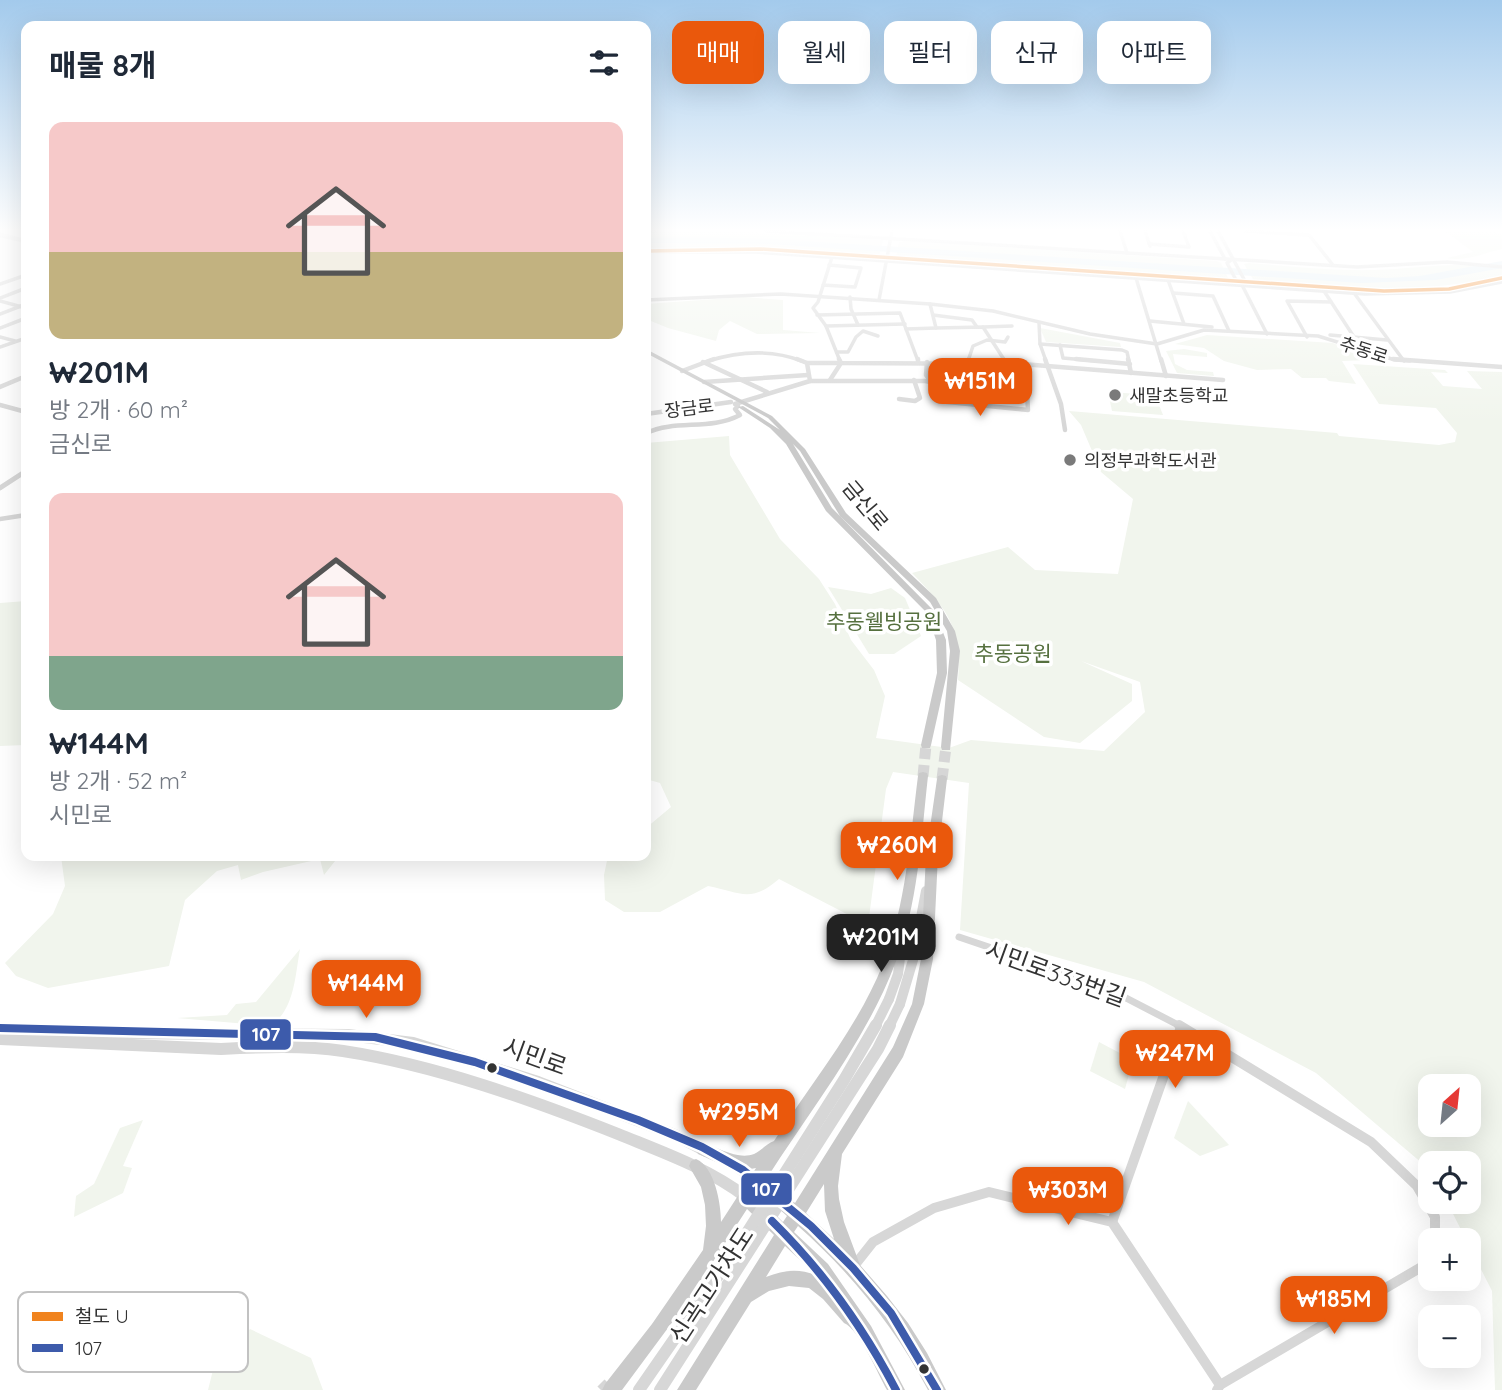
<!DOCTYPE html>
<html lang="ko">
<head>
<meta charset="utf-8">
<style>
  :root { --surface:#fff; --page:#f2f2f3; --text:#1f2937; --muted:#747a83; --accent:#ea580c }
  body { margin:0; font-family:Quicksand,"Noto Sans KR",sans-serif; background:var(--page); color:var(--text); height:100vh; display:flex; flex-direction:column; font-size:26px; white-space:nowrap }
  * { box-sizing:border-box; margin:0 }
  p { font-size:23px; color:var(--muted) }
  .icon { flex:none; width:38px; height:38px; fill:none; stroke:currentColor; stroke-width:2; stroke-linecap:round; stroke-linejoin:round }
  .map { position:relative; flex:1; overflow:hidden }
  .panel { position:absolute; left:21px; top:21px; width:630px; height:840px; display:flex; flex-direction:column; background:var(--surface); border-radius:14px; box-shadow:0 7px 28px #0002 }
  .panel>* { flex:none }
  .hud { position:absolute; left:672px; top:21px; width:665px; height:63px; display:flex; gap:14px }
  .needle { width:46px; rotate:27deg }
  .buttons { position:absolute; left:1418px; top:1074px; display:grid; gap:14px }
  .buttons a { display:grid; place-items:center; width:63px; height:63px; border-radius:14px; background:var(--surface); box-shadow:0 7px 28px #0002; font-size:35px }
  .price { position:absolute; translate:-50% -60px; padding:0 16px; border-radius:14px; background:var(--accent); color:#fff; font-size:23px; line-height:46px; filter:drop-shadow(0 2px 4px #0008) }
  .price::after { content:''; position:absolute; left:50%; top:42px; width:21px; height:16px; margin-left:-10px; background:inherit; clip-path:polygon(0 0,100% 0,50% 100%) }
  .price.on { background:#222; color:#fff }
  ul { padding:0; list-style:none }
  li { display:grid; align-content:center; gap:14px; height:371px; padding:0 28px }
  li span { display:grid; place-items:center; height:217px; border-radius:14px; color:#555 }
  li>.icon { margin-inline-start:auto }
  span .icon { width:126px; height:126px; fill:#fffc; stroke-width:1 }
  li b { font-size:30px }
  h2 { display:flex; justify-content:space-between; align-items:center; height:84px; padding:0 28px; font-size:30px }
  .chip { padding:0 24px; border-radius:14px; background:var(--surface); box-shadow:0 7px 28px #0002; font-size:24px; line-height:63px }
  .chip.on { background:var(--accent); color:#fff }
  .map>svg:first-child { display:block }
</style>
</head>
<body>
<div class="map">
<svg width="1502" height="1390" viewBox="0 0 1502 1390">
  <rect width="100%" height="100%" fill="#fff"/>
  <g fill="#f1f5ed" fill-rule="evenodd">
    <polygon points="681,231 732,231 883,240 879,256 737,248 646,249 646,232"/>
    <path d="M1445 231 1502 233V249C1484 253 1465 262 1447 258L1473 252Z"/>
    <polygon points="905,241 1217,261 1221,263 1229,280 896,257 899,242"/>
    <path d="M1249 263C1290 266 1332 271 1373 270 1421 269 1453 260 1502 269V276C1414 296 1341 286 1254 281L1244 264Z"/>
    <polygon points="744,297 783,300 783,330 820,333 757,334 730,321 719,330 716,341 668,328 646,319 646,304"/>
    <polygon points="1040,328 1120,343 1121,347 1046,342"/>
    <polygon points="1207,335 1333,343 1372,360 1342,361 1356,384 1329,381 1326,378 1302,378 1291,369 1257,370 1224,361 1204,348 1175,344"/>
    <polygon points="1184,349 1207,353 1207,357 1173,354 1175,364 1187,370 1213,372 1214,376 1177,373 1166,351"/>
    <path d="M1353 364 1445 370 1448 373 1431 372 1443 386 1482 389 1467 371 1502 372V1390H1495L1492 1291 1447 1202H1468V1164H1430V1170L1316 1073 1144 982 960 930 969 783 893 772 886 789 868 925 779 879C750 904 740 892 708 886L660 912H624L605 900 604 875 608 856H646V828L671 807 660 783 646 779V443L729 436 730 455 780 539 819 579 835 604 851 640 874 670 885 696 876 738 949 748 971 740 1104 751 1145 712 1140 682 1081 661 1132 684V701L1080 743 1044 737 958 680C962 628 948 610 912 573L1008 547 1035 570 1118 574 1133 499 1101 472 1081 425 1069 411 1337 433 1339 436 1439 445 1455 442 1457 433 1436 408 1379 404ZM1430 1087H1468V1125H1430Z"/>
    <polygon points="1108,392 1155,395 1163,415 1112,411"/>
    <polygon points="828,587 871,594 891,588 905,598 921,636 894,654 869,654"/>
    <polygon points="26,601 26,745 0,746 0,603"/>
    <polygon points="61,856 339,856 324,875 320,859 263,872 241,880 238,865 217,871 185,900 169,966 48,988 16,976 5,963 53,914 65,886"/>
    <path d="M300 949C295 976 295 1008 271 1026L177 1018 227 1015 236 1004 256 1002Z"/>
    <polygon points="1099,1042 1133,1060 1125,1089 1090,1071"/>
    <polygon points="1188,1101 1229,1145 1200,1156 1174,1138"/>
    <polygon points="143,1120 123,1166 132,1168 123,1193 74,1217 76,1196 94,1184 120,1128"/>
    <polygon points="1050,1177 1083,1189 1078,1210 1048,1199"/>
    <polygon points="250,1329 311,1358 323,1390 208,1390 213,1370"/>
  </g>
  <polygon fill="#ddebf3" points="686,237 774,239 1386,278 1420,276 1502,261 1502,268 1436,280 1361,283 768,244 646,243 646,238"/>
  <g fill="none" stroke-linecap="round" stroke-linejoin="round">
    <polyline stroke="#d6d6d6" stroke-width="10" stroke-dasharray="10 4.5" stroke-linecap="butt" points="601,1383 608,1390"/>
    <g stroke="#d6d6d6" stroke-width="11" stroke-dasharray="11 6" stroke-linecap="butt">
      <polyline points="923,776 926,745"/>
      <polyline points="942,779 946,747"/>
    </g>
    <g stroke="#d7d7d7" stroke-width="3.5">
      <polyline points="646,231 655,231"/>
      <polyline points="766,231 1357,267 1447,262 1502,267"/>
      <polyline points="1120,231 1127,253"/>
      <polyline points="1145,231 1150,246"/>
      <polyline points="1210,231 1225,259"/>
      <polyline points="1218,231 1245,281 1242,285"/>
      <polyline points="1246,231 1309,235 1333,265"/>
      <polyline points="1149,244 1189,247 1183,231"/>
      <polyline points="646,252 755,252 1365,294 1450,292 1502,282"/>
      <polyline points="832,257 818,302 813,308 826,326 840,361"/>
      <polyline points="1231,260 1227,263 1236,280 1242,285 1267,334"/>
      <polyline points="1136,278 1161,361"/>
      <polyline points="1168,280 1184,324"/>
      <polyline points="0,284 26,275"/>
      <polyline points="823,285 855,287 861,268 829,265"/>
      <polyline points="1324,291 1354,337"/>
      <polyline points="1173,293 1213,296 1229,331"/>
      <polyline points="1354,293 1404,361"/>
      <polyline points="850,297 851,309 858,325"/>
      <polyline points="0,298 26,288"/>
      <polyline points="646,300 781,294 930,304 993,311 1090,334 1157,344 1204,330 1318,336 1395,360 1410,361"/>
      <polyline points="879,300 892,231"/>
      <polyline points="0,301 22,307"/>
      <polyline points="930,304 936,328 983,327 1005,361"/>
      <polyline points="0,314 26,304"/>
      <polyline points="817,315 900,313 906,329"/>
      <polyline points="933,315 972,320 977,327"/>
      <polyline points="1150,321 1212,327"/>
      <polyline points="1039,323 1040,344 1046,361"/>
      <polyline points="826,326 905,324"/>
      <polyline points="983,327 1012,326"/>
      <polyline points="0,328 26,318"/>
      <polyline points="1330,335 1387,340"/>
      <polyline points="0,337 15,341"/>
      <polyline points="1307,337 1287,301 1331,302"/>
      <polyline points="1040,344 1122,350 1127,352 1129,361"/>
      <polyline points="1060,345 1063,358 1096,361"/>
      <polyline points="0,347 26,338"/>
      <polyline points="837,352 848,352 856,337 863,331 878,336"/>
      <path d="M708 361C740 351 771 349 802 361"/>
      <polyline points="918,361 906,329 936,328"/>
      <polyline points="968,361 973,346 987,340 1005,342 1008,337"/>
    </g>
    <g stroke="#d7d7d7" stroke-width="4.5">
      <polyline points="839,359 841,363 1022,364 1223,380"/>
      <polyline points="918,359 918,362"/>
      <polyline points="1045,359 1061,404 1065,430"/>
      <polyline points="1076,359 1130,364"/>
      <polyline points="1128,359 1131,373"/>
      <polyline points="1161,359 1166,376"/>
      <polyline points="1393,359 1502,367"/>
      <polyline points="703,362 767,392"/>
      <polyline points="927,362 926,375 931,382"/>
      <polyline points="807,363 841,363"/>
      <polyline points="967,364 969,359"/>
      <polyline points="682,371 714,359"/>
      <polyline points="830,380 841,363"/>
      <polyline points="810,381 925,381 979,390 1014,388 1011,371 1003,359"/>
      <polyline points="704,382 808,375"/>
      <polyline points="944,384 938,401 1028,410 1027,391"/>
      <polyline points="0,387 26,376"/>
      <polyline points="899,399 915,401 920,398 914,380"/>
      <polyline points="735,404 810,381 807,363 797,359"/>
      <polyline points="0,405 26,412"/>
      <polyline points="646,414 731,402"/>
      <path d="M646 433C676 419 710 431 740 415L735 409 738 406"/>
      <polyline points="0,519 26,515"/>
    </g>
    <polyline stroke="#d7d7d7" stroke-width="7" points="959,937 1101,985 1182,1027"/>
    <g stroke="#d7d7d7" stroke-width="10">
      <polyline points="1179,1025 1371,1142 1417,1186 1435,1217 1435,1241"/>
      <polyline points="1112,1222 1181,1027"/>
      <polyline points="854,1266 873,1242 934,1208 989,1192 1112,1222 1220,1385"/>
      <polyline points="1217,1390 1220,1385 1430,1262"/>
    </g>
    <polyline stroke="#d7d7d7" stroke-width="4.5" points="0,235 26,241"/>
    <polyline stroke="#d7d7d7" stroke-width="5" points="0,488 26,471"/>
    <g stroke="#d7d7d7" stroke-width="10">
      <polyline points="889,999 898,974 903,934"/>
      <polyline points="900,1004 913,960 926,891"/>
    </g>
    <g stroke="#d7d7d7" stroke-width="12">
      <polyline points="0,1028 116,1033 348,1035 413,1043 538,1082 675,1135 706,1151"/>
      <path d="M0 1039 221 1049C261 1047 304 1045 343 1051 435 1065 532 1100 618 1134 662 1152 708 1168 746 1197"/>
      <polyline points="733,1164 757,1180"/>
    </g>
    <g fill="#cacaca" fill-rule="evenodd">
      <polygon points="646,349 772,416 805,449 846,513 936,598 955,631 960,651 950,750 942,750 941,747 950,651 947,631 930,602 840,516 800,451 793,444 832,508 935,612 946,640 947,673 931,745 930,748 922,748 921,745 937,673 936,640 927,613 826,511 786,444 770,428 738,407 743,406 780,430 768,418 646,353"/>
      <path d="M923 772 927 773 928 776C921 839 918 905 895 964 865 1042 811 1109 767 1178L795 1203 893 1047 912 1004 921 959 926 855 937 779 938 776 942 775 946 776 947 779 938 855 933 959 924 1004 903 1057 842 1154 838 1186 839 1199 844 1222 860 1265 887 1296 908 1323 927 1353 946 1390H928C895 1327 851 1273 798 1226L794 1232 828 1264 871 1326 905 1390H887C878 1374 859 1329 844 1323L823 1299 809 1288 789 1286 769 1291 751 1302 696 1390H677L774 1235 747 1209 685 1305 622 1390H602L605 1384 652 1324 703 1250 706 1226 705 1205 701 1187 689 1166 691 1161 696 1159C715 1167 721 1204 721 1222L756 1168C735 1173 717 1162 698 1154L696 1149 698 1144 703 1142C718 1148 738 1160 754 1154 762 1150 766 1144 774 1141 811 1083 857 1029 883 964 906 905 910 839 918 776L919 773ZM824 1184 825 1211 834 1239 806 1213ZM759 1191 787 1216 783 1222 756 1196ZM785 1246 816 1275C798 1268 783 1270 766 1277Z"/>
    </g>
    <g stroke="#d7d7d7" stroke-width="10">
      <polyline points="875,1027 889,999"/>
      <polyline points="889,1027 900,1004"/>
    </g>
    <g stroke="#d7d7d7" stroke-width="12">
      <polyline points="639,1390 738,1247 844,1080 876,1025"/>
      <polyline points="660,1390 878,1049 890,1025"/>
    </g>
    <g stroke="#fff" stroke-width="13">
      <g id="bus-1">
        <polyline points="0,1028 375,1037 475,1062 638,1120 702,1147 743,1170 811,1226 853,1268 891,1313 937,1390"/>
        <path d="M772 1221C823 1271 863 1327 896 1390"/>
      </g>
    </g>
    <use href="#bus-1" stroke="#3d5bab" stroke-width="8"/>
    <g stroke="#fff" stroke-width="6">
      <polyline id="rail-1" points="646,251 761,249 1384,291 1449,289 1502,278"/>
    </g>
    <use href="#rail-1" stroke="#f0831e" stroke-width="3.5"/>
  </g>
  <linearGradient id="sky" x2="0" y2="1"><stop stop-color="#a3caec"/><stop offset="0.54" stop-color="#fff"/><stop offset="1" stop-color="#fff" stop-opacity="0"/></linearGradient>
  <rect width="1502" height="425" fill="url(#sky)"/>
  <g fill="#7a7a7a" stroke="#fff" stroke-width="2.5">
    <circle cx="1115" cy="395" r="7"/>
    <circle cx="1070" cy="460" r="7"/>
  </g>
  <g fill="#333" stroke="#fff" stroke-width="2.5">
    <circle cx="492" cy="1068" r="6"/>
    <circle cx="924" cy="1369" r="6"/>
  </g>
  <g text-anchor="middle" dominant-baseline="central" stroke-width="7" stroke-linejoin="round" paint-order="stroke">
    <g font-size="18" fill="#333" stroke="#fff">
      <text transform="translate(1364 350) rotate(18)">추동로</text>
      <text transform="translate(689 408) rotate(-7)">장금로</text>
    </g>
    <g font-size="18" fill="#333" stroke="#fff" text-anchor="start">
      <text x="1129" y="395">새말초등학교</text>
      <text x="1084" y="460">의정부과학도서관</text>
    </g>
    <g font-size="21" fill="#333" stroke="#fff">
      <text transform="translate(866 505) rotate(50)">금신로</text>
    </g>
    <g font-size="21" fill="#56703f" stroke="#fff">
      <text x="884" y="621">추동웰빙공원</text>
      <text x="1013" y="653">추동공원</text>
    </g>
    <g font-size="24" fill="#333" stroke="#fff">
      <text transform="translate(1056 973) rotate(20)">시민로333번길</text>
      <text transform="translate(535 1056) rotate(20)">시민로</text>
      <text transform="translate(711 1285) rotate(-57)">신곡고가차도</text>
    </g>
  </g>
  <rect x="18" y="1292" width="230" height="80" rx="10" fill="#fff" stroke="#c2c2c2" stroke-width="2"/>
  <rect x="32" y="1312" width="31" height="9" fill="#f0831e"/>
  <rect x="32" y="1344" width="31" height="8" fill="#3d5bab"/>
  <g font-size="19" fill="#333">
    <text x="75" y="1323">철도 U</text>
    <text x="75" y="1355">107</text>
  </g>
  <g stroke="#fff" stroke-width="2.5">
    <rect x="239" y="1018" width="53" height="33" rx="7" fill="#3d5bab"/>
    <rect x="740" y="1172" width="53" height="34" rx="7" fill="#3d5bab"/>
  </g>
  <g font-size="19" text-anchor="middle" font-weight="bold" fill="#fff">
    <text x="266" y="1041">107</text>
    <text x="766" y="1196">107</text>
  </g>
</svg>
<div class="buttons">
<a><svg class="needle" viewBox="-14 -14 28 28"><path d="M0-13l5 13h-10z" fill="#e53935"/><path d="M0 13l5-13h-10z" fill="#747a83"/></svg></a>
<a><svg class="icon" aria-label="locate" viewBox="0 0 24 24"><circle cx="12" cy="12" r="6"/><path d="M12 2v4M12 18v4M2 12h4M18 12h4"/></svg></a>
<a>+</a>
<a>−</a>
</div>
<b class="price" style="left:980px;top:418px">₩151M</b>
<b class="price" style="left:897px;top:882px">₩260M</b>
<b class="price on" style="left:881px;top:974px">₩201M</b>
<b class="price" style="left:366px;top:1020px">₩144M</b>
<b class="price" style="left:1175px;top:1090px">₩247M</b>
<b class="price" style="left:739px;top:1149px">₩295M</b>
<b class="price" style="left:1068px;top:1227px">₩303M</b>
<b class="price" style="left:1334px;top:1336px">₩185M</b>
<div class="hud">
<a class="chip on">매매</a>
<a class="chip">월세</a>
<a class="chip">필터</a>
<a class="chip">신규</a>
<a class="chip">아파트</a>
</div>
<section class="panel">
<h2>매물 8개<svg class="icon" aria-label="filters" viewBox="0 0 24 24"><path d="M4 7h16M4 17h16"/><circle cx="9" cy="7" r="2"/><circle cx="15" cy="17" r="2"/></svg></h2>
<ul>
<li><span style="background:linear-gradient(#f6c9c9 60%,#c2b280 0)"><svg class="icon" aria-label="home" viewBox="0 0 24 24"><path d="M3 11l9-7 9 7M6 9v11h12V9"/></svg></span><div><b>₩201M</b><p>방 2개 · 60 m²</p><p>금신로</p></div></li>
<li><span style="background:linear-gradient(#f6c9c9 75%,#7fa58c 0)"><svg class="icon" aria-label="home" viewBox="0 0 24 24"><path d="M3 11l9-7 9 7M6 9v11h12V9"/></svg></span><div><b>₩144M</b><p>방 2개 · 52 m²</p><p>시민로</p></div></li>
</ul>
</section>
</div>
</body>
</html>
